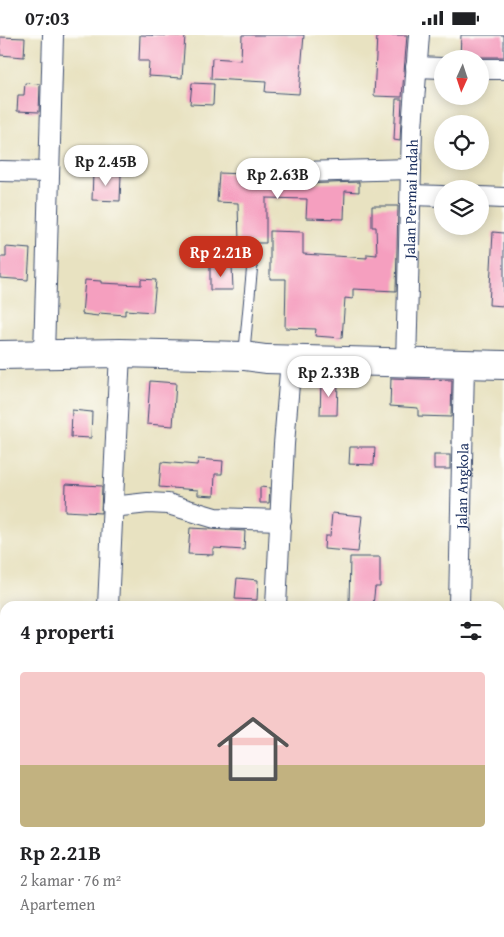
<!DOCTYPE html>
<html lang="id">
<head>
<meta charset="utf-8">
<style>
  :root { --surface:#fff; --page:#f2f2f2; --text:#202124; --muted:#757577; --line:#e0e0e0; --accent:#c8321e }
  body { margin:0; font-family:"Gentium Book Plus",serif; background:var(--page); color:var(--text); height:100vh; display:flex; flex-direction:column; font-size:19px; white-space:nowrap }
  * { box-sizing:border-box; margin:0 }
  p { font-size:16px; color:var(--muted) }
  .icon { flex:none; width:28px; height:28px; fill:none; stroke:currentColor; stroke-width:2; stroke-linecap:round; stroke-linejoin:round }
  .map { position:relative; flex:1; overflow:hidden }
  .drawer { position:absolute; left:0px; top:566px; width:505px; height:336px; display:flex; flex-direction:column; background:var(--surface); border-radius:15px 15px 0 0; box-shadow:0 2px 12px #0003 }
  .drawer>* { flex:none }
  .needle { width:32px; rotate:183deg }
  .tools { position:absolute; left:434px; top:15px; display:grid; gap:10px }
  .tools a { display:grid; place-items:center; width:55px; height:55px; border-radius:50%; background:var(--surface); box-shadow:0 2px 12px #0003; font-size:25px }
  .price { position:absolute; translate:-50% -42px; padding:0 11px; border-radius:18px; background:#fff; color:#222; font-size:16px; line-height:32px; filter:drop-shadow(0 1px 2px #0008) }
  .price::after { content:''; position:absolute; left:50%; top:30px; width:15px; height:11px; margin-left:-8px; background:inherit; clip-path:polygon(0 0,100% 0,50% 100%) }
  .price.on { background:var(--accent); color:#fff }
  ul { padding:0; list-style:none }
  li { display:grid; align-content:center; gap:10px; height:265px; padding:0 20px }
  li+li { border-top:1px solid var(--line) }
  li span { display:grid; place-items:center; height:155px; border-radius:5px; color:#555 }
  li>.icon { margin-inline-start:auto }
  span .icon { width:90px; height:90px; fill:#fffc; stroke-width:1 }
  li b { font-size:21px }
  h2 { display:flex; justify-content:space-between; align-items:center; height:60px; padding:0 20px; font-size:21px }
  .status { display:flex; justify-content:space-between; align-items:center; height:35px; padding:0 25px; background:var(--surface); direction:ltr }
  .status svg { height:14px; fill:currentColor }
  .map>svg:first-child { display:block }
</style>
</head>
<body>
<div class="status"><b>07:03</b><svg viewBox="0 0 49 12"><path d="M0 12V9h3v3zM5 12V6h3v6zM10 12V3h3v9zM15 12V0h3v12zM26 1h20v11H26zM47 4h2v5h-2z"/></svg></div>
<div class="map">
<svg width="504" height="902" viewBox="0 0 504 902">
  <rect width="100%" height="100%" fill="#fdfcf7"/>
  <filter id="ink" filterUnits="userSpaceOnUse"><feTurbulence type="fractalNoise" baseFrequency=".02" numOctaves="2"/><feDisplacementMap in="SourceGraphic" scale="10" xChannelSelector="R" yChannelSelector="G"/><feConvolveMatrix kernelMatrix="1 2 1 2 8 2 1 2 1" color-interpolation-filters="sRGB"/></filter>
  <filter id="wash" filterUnits="userSpaceOnUse"><feTurbulence type="fractalNoise" baseFrequency=".0096" numOctaves="4" result="noise"/><feDisplacementMap in="SourceGraphic" scale="20" xChannelSelector="R" yChannelSelector="G"/><feGaussianBlur stdDeviation="1.12" result="paint"/><feColorMatrix in="noise" values="0 0 0 0 0 0 0 0 0 0 0 0 0 0 0 0 0 1.4 0 .05"/><feComposite in="paint" operator="in"/></filter>
  <g filter="url(#wash)">
    <rect width="100%" height="100%" fill="#e8e2c1"/>
    <g id="blocks">
      <g fill="#f59fbf">
        <polygon points="140,0 185,1 182,43 148,41 149,26 139,26"/>
        <polygon points="242,0 304,0 299,59 265,57 266,47 211,44 212,23 241,25"/>
        <polygon points="377,0 407,0 402,62 374,61"/>
        <polygon points="461,0 504,0 504,22 460,22"/>
        <polygon points="0,2 25,3 24,22 0,20"/>
        <polygon points="25,48 40,49 39,77 17,76 18,60 24,60"/>
        <polygon points="192,48 214,49 213,70 190,69"/>
        <polygon points="396,64 402,64 400,106 394,105"/>
        <polygon points="93,138 121,140 120,166 92,165"/>
        <polygon points="219,138 289,141 294,147 300,149 359,147 359,157 345,156 344,184 306,183 307,164 266,163 266,208 239,208 238,168 217,167"/>
        <polygon points="372,171 398,171 396,256 353,254 353,264 345,263 342,303 315,301 316,294 285,293 286,244 270,244 270,196 303,197 303,219 367,223 367,219 377,220 376,192 372,192"/>
        <polygon points="493,197 504,198 504,271 489,270"/>
        <polygon points="6,212 30,214 28,245 0,243 0,222 6,222"/>
        <polygon points="210,230 232,230 233,255 210,255"/>
        <polygon points="141,244 156,245 153,277 125,275 125,280 99,278 98,281 82,279 85,245 101,246 101,248 141,250"/>
        <polygon points="391,343 452,345 451,382 418,381 418,373 390,371"/>
        <polygon points="150,346 176,348 173,391 147,389"/>
        <polygon points="321,346 338,347 337,380 320,380"/>
        <polygon points="72,375 92,377 91,403 71,402"/>
        <polygon points="350,412 375,412 374,430 349,429"/>
        <rect x="434" y="420" width="16" height="14"/>
        <polygon points="198,424 223,426 222,439 215,439 214,461 198,460 198,455 159,452 161,427 197,430"/>
        <polygon points="66,449 102,451 101,478 65,476"/>
        <polygon points="260,452 270,453 269,468 260,468"/>
        <polygon points="332,478 362,481 358,517 324,514 325,501 330,501"/>
        <polygon points="190,493 245,496 244,515 213,513 213,520 188,519"/>
        <polygon points="350,522 380,522 380,552 375,552 373,571 349,569"/>
        <polygon points="237,543 258,545 257,565 235,564"/>
      </g>
    </g>
  </g>
  <g filter="url(#ink)">
    <use href="#blocks" fill-opacity="0" stroke="#3a4a6d" stroke-width="1"/>
    <g fill="none" stroke-linecap="round" stroke-linejoin="round">
      <g stroke="#3a4a6d" stroke-width="12">
        <polyline id="lane" points="244,320 252,234"/>
      </g>
      <g stroke="#3a4a6d" stroke-width="22">
        <g id="street">
          <polyline points="416,32 442,33"/>
          <polyline points="480,34 504,34"/>
          <polyline points="0,136 48,137"/>
          <polyline points="300,137 411,134"/>
          <polyline points="411,160 442,161"/>
          <polyline points="480,162 504,163"/>
          <polyline points="44,319 53,0"/>
          <path id="s1" d="M406 329 412 93 419 0"/>
          <polyline points="112,472 148,468 168,469 215,483 281,485"/>
          <polyline points="108,571 120,318"/>
          <polyline points="276,571 284,409 291,325"/>
          <path id="s2" d="M459 571 464 330"/>
          <polyline points="93,902 93,898"/>
          <polyline points="260,902 261,898"/>
          <polyline points="442,902 442,898"/>
        </g>
      </g>
      <g stroke="#3a4a6d" stroke-width="30">
        <polyline id="secondary" points="0,320 120,318 244,321 266,324 504,330"/>
      </g>
      <use href="#lane" stroke="#fff" stroke-width="10"/>
      <use href="#street" stroke="#fff" stroke-width="20"/>
      <use href="#secondary" stroke="#fff" stroke-width="28"/>
    </g>
  </g>
  <g text-anchor="middle" dominant-baseline="central" stroke-width="4" stroke-linejoin="round" paint-order="stroke">
    <g font-size="15" fill="#1b2f5e" stroke="#fdfcf7">
      <text stroke="none"><textPath href="#s1" startOffset="165">Jalan Permai Indah</textPath></text>
      <text stroke="none"><textPath href="#s2" startOffset="120">Jalan Angkola</textPath></text>
    </g>
  </g>
</svg>
<div class="tools">
<a><svg class="needle" viewBox="-14 -14 28 28"><path d="M0-13l5 13h-10z" fill="#e53935"/><path d="M0 13l5-13h-10z" fill="#757577"/></svg></a>
<a><svg class="icon" aria-label="locate" viewBox="0 0 24 24"><circle cx="12" cy="12" r="6"/><path d="M12 2v4M12 18v4M2 12h4M18 12h4"/></svg></a>
<a><svg class="icon" aria-label="layers" viewBox="0 0 24 24"><path d="M12 4l9 5-9 5-9-5zM3 14l9 5 9-5"/></svg></a>
</div>
<b class="price" style="left:106px;top:152px">Rp 2.45B</b>
<b class="price" style="left:278px;top:165px">Rp 2.63B</b>
<b class="price on" style="left:221px;top:243px">Rp 2.21B</b>
<b class="price" style="left:329px;top:363px">Rp 2.33B</b>
<section class="drawer">
<h2>4 properti<svg class="icon" aria-label="filters" viewBox="0 0 24 24"><path d="M4 7h16M4 17h16"/><circle cx="9" cy="7" r="2"/><circle cx="15" cy="17" r="2"/></svg></h2>
<ul>
<li><span style="background:linear-gradient(#f6c9c9 60%,#c2b280 0)"><svg class="icon" aria-label="home" viewBox="0 0 24 24"><path d="M3 11l9-7 9 7M6 9v11h12V9"/></svg></span><div><b>Rp 2.21B</b><p>2 kamar · 76 m²</p><p>Apartemen</p></div></li>
</ul>
</section>
</div>
</body>
</html>
